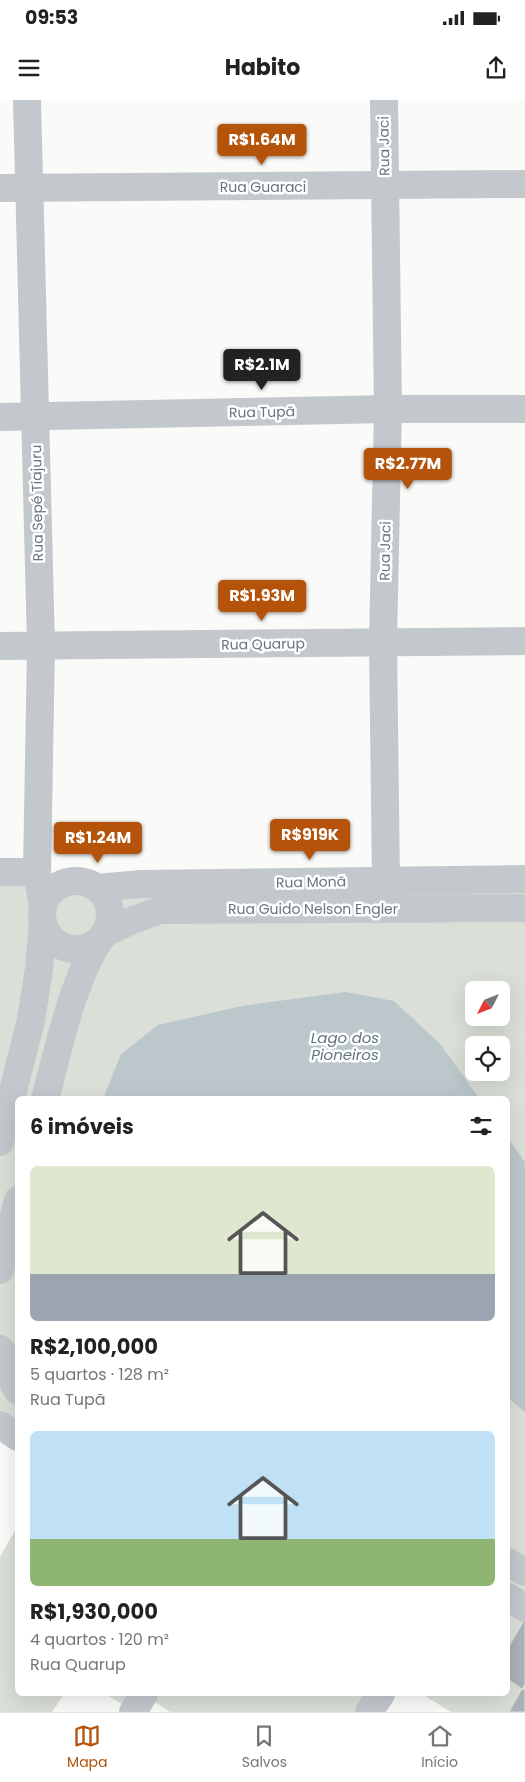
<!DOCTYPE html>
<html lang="pt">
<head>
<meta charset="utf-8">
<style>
  :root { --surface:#fff; --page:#f2f2f2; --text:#222; --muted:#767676; --line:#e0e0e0; --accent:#b45309 }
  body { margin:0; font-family:Poppins,sans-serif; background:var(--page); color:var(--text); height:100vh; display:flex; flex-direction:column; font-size:19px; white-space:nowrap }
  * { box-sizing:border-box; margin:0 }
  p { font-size:16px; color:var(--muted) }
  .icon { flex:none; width:28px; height:28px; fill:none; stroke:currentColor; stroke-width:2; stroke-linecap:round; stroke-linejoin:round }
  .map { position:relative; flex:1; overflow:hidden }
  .panel { position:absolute; left:15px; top:996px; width:495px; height:600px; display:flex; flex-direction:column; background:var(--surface); border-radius:8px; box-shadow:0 5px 20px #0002 }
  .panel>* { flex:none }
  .needle { width:32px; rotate:228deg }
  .tools { position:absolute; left:465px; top:881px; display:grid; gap:10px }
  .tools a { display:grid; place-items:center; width:45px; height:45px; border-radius:8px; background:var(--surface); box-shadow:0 5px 20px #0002; font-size:25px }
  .price { position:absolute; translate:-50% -42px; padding:0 11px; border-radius:5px; background:var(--accent); color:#fff; font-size:16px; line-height:32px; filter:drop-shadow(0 1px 2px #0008) }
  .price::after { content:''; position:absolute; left:50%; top:30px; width:15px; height:11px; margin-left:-8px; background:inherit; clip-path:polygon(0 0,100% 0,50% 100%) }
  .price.current { background:#222; color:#fff }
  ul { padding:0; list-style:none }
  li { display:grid; align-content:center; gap:10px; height:265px; padding:0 15px }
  li span { display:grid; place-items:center; height:155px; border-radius:8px; color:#555 }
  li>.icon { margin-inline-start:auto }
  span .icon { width:90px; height:90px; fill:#fffc; stroke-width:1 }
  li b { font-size:21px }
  h2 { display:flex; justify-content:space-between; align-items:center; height:60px; padding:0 15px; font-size:21px }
  .status { display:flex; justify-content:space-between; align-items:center; height:35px; padding:0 25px; background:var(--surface); direction:ltr }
  .status svg { height:14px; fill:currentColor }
  header { display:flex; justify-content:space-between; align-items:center; height:65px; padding:0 15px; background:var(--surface); font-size:22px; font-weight:700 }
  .menu { display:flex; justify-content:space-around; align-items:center; height:70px; border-top:1px solid var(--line); background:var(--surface); font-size:14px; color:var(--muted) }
  .menu a { display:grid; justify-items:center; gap:2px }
  .menu .current { color:var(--accent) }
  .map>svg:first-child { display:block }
</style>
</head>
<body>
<div class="status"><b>09:53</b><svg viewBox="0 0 49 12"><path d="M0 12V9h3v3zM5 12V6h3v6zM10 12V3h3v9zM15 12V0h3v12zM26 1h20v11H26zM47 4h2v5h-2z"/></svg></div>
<header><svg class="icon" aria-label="menu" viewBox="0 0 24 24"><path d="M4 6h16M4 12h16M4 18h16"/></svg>Habito<svg class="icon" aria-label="share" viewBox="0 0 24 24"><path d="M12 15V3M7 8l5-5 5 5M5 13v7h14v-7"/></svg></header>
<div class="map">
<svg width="525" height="1612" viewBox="0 0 525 1612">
  <rect width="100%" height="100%" fill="#fafaf8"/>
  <g fill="#dadfd7" fill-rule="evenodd">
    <path d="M0 772 47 796C61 783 68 779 87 782L525 779V1612H451L422 1594H508V999H18L17 1337 0 1325ZM474 890H501V918H474ZM474 945H501V972H474Z"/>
    <polygon points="17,1427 18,1594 64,1594 52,1612 0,1612 0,1457"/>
    <polygon points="105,1594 381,1594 369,1612 170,1612 144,1595 134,1611"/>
  </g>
  <g fill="#bbc7cb">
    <polygon points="345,892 394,901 440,944 480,999 103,999 121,954 158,925 242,906"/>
    <polygon points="508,1038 525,1062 525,1312 508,1298"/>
  </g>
  <g fill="#aab3b9" stroke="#dcdcda">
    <polygon points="525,1519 525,1584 522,1589 508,1579 508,1548"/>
    <polygon points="522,1589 525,1590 525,1612 509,1612"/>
  </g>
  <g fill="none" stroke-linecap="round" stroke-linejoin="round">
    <polyline stroke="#bbbfc2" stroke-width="3" stroke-dasharray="2.5 2.5" stroke-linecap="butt" points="18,1209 18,1216"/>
    <g stroke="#c3c8cc" stroke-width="28">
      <polyline points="27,0 41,546 37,772 43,806"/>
      <polyline points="384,0 388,309 383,542 386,782"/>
      <polyline points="0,88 525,84"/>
      <polyline points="0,317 388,309 525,309"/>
      <polyline points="0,546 525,541"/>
      <polyline points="0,772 37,772"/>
      <circle cx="76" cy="815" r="34"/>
      <polyline points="97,788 141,784 525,779"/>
      <polyline points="105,833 128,822 160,810 525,808"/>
      <path d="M45 999C58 951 72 882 99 841"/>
      <polyline points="0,1042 31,920 39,869 43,822"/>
      <polyline points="0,1170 18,1100"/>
      <path d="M0 1249C10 1261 8 1278 18 1291"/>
      <polyline points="0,1325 18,1337"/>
      <polyline points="508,1462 525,1472"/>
      <polyline points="508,1497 525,1508"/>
      <polyline points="133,1612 144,1594"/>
      <polyline points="369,1612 381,1594"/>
    </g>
  </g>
  <g text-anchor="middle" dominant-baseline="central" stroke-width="5" stroke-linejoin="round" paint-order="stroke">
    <g font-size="14" fill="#657683" stroke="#fff">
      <text transform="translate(384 46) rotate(-91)">Rua Jaci</text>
      <text x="263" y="87">Rua Guaraci</text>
      <text transform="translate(262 312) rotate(-1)">Rua Tupã</text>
      <text transform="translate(37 403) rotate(-91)">Rua Sepé Tiajuru</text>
      <text transform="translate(385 451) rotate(-89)">Rua Jaci</text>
      <text transform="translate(263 544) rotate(-1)">Rua Quarup</text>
      <text transform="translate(311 782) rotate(-1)">Rua Monã</text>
      <text x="313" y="809">Rua Guido Nelson Engler</text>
    </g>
    <g font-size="15" font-style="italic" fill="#60757c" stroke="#fff">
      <text x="345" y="937">Lago dos<tspan x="345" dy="17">Pioneiros</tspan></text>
    </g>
  </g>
</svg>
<div class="tools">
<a><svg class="needle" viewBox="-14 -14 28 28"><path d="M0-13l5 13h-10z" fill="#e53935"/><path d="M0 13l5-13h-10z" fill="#767676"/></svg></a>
<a><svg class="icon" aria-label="locate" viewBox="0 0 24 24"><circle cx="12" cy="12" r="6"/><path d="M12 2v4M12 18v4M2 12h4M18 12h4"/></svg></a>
</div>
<b class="price" style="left:262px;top:66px">R$1.64M</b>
<b class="price current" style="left:262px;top:291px">R$2.1M</b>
<b class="price" style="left:408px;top:390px">R$2.77M</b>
<b class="price" style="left:262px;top:522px">R$1.93M</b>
<b class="price" style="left:310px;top:761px">R$919K</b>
<b class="price" style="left:98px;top:764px">R$1.24M</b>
<section class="panel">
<h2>6 imóveis<svg class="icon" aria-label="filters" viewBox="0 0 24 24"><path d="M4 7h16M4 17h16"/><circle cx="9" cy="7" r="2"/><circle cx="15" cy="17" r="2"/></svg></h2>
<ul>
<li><span style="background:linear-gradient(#dfe7d0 70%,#9aa5b1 0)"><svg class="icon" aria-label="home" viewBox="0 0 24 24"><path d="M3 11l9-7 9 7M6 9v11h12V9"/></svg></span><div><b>R$2,100,000</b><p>5 quartos · 128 m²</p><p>Rua Tupã</p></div></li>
<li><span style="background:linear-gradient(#bfe0f5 70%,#8fb573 0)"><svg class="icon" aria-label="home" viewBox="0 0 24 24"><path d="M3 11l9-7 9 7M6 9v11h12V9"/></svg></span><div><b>R$1,930,000</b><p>4 quartos · 120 m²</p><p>Rua Quarup</p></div></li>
</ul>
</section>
</div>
<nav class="menu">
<a class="current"><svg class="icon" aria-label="map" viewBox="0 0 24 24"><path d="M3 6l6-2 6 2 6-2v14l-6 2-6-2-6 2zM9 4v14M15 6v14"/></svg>Mapa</a>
<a><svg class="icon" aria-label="saved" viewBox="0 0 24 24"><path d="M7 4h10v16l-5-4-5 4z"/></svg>Salvos</a>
<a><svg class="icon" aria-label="home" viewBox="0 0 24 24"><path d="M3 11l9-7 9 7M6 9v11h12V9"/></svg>Início</a>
</nav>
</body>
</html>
